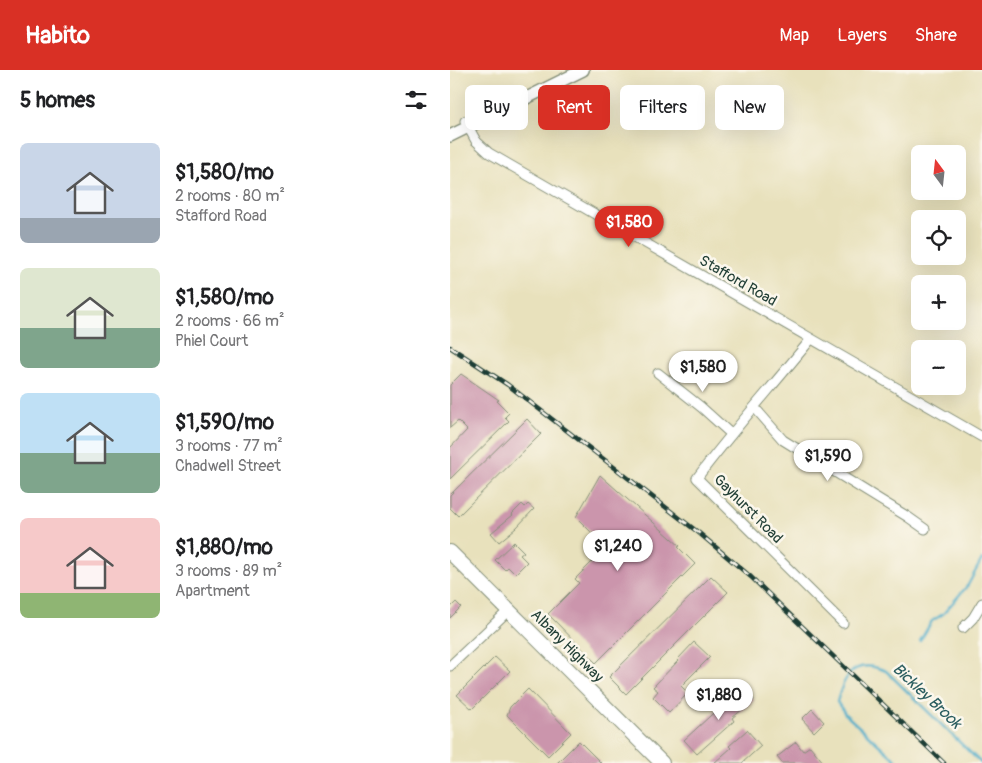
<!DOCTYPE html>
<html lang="en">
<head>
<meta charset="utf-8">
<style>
  :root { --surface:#fff; --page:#f2f2f2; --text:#202124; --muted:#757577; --accent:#d93025 }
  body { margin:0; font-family:Pangolin,sans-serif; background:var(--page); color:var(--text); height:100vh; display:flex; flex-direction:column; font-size:19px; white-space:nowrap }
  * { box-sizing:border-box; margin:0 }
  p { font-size:16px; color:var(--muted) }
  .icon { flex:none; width:28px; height:28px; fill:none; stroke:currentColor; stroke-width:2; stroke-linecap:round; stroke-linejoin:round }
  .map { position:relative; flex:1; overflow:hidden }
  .details { display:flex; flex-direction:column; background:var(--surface); width:450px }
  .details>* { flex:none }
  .guide { position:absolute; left:15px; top:15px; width:441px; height:45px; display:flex; gap:10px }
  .needle { width:32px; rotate:345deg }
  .fabs { position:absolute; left:461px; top:75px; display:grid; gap:10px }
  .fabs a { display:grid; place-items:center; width:55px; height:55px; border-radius:8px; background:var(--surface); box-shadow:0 5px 20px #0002; font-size:25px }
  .price { position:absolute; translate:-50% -42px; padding:0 11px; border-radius:18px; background:#fff; color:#222; font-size:16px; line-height:32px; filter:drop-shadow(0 1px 2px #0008) }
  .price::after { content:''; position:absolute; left:50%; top:30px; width:15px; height:11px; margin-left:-8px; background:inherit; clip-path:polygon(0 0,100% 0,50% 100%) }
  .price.current { background:var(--accent); color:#fff }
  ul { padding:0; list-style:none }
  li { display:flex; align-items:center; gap:15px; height:125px; padding:0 20px }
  li span { display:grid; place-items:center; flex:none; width:140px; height:100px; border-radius:8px; color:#555 }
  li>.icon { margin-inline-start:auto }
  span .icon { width:60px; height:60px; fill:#fffc; stroke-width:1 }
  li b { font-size:21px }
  h2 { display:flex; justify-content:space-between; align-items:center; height:60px; padding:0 20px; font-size:21px }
  .chip { padding:0 18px; border-radius:8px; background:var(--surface); box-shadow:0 5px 20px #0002; font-size:18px; line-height:45px }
  .chip.current { background:var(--accent); color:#fff }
  header { display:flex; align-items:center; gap:30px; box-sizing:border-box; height:70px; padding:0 25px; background:var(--accent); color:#fff }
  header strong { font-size:24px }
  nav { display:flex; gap:28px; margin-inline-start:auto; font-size:18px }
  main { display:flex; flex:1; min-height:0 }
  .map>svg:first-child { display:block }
</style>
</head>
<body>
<header>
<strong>Habito</strong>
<nav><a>Map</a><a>Layers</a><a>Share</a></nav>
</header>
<main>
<section class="details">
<h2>5 homes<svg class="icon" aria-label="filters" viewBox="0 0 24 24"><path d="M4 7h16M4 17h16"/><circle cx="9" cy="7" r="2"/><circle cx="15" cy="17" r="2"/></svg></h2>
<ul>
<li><span style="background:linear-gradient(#c9d6e8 75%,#9aa5b1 0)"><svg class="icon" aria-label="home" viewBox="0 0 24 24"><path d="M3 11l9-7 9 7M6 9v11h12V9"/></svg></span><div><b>$1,580/mo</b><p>2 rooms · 80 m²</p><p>Stafford Road</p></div></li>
<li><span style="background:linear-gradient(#dfe7d0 60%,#7fa58c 0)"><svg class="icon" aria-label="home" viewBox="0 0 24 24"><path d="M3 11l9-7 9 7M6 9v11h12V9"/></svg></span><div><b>$1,580/mo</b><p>2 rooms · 66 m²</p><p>Phiel Court</p></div></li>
<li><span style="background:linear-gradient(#bfe0f5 60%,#7fa58c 0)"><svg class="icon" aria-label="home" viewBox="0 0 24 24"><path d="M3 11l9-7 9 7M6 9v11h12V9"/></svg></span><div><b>$1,590/mo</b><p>3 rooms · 77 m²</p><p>Chadwell Street</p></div></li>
<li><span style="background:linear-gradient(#f6c9c9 75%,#8fb573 0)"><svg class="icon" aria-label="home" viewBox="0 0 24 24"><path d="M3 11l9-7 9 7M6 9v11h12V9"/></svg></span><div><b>$1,880/mo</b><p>3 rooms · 89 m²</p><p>Apartment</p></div></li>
</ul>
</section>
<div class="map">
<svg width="532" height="693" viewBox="0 0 532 693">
  <rect width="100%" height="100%" fill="#fbf7ec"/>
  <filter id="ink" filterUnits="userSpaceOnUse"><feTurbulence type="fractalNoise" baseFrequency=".02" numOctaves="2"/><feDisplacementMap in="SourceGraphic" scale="10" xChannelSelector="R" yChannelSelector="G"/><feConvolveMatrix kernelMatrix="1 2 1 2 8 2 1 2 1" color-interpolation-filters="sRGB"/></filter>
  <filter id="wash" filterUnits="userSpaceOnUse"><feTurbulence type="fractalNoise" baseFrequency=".0096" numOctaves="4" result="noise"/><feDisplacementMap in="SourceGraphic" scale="20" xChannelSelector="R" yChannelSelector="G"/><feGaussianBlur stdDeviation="1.12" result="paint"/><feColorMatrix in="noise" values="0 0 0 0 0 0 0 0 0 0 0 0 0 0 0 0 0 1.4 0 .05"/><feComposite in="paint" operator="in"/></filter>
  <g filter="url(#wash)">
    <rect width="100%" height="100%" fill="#e8e1bc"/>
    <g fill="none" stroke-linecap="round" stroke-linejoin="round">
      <g stroke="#47aac7" stroke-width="2.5">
        <polyline points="470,571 482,551 493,544 518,515 532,489"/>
        <path d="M449 693 396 645 387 632C394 605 405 587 436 601L531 693"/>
      </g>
    </g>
    <g id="blocks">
      <g fill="#cb95ac">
        <polygon points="11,304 49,330 47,331 59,343 55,347 59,351 0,409 0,378 17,360 8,351 0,358 0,315"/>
        <polygon points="77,349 91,364 8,446 0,438 0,425"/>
        <polygon points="150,405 230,476 228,477 245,494 146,593 98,544 129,513 125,509 151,483 147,479 153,474 126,447"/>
        <polygon points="72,434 75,437 78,434 84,439 66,458 49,472 41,463 63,445 62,444"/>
        <polygon points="64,472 74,482 70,485 77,492 65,504 58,497 55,500 45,490"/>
        <polygon points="261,506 278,522 176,624 159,607"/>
        <polygon points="6,532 11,537 0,548 0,538"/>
        <polygon points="244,572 260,587 231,616 238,623 219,643 203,627 208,621 203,617 229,590 228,589"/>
        <polygon points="45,587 60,601 22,639 7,625"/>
        <polygon points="294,617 304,630 282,648 284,651 247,684 234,670 272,635"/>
        <polygon points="78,619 121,663 98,686 57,645 60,637"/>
        <polygon points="362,639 374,652 364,662 352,649"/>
        <polygon points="297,660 311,676 292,693 264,693 281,678 279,676"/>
        <polygon points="129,671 151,693 107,693"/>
        <polygon points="346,672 353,681 360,676 374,693 332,693 327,687"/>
      </g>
    </g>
  </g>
  <g filter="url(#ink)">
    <use href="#blocks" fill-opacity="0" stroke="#848f78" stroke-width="1"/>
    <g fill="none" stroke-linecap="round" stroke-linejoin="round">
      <g stroke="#848f78" stroke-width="11">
        <g id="minor">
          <polyline points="15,51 26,71 39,83 532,367"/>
          <path d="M361 269C323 316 283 360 247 408L393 553"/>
          <polyline points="208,303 251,337 281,364"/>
          <polyline points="305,338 333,370 458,447 475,459"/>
          <polyline points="513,558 523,548 532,533"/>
          <polyline points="0,596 58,541"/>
        </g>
      </g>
      <g stroke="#848f78" stroke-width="14">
        <polyline id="secondary" points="0,66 133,0"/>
      </g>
      <g stroke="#848f78" stroke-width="16">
        <polyline id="trunk" points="0,482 212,693"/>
      </g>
      <use href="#minor" stroke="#fff" stroke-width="9"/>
      <use href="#secondary" stroke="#fff" stroke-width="11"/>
      <use href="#trunk" stroke="#fff" stroke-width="14"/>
      <g stroke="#1f3d34" stroke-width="4.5">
        <polyline id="rail" points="0,277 58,315 249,463 301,507 494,693"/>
      </g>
      <use href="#rail" stroke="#fbf7ec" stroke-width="2.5" stroke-dasharray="8" stroke-linecap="butt"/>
    </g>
  </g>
  <g text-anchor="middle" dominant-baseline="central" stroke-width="5" stroke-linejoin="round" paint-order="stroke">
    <g font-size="15" fill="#1f3d34" stroke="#fbf7ec">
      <text transform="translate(288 211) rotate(30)">Stafford Road</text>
      <text transform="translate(298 439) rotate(45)">Gayhurst Road</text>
      <text transform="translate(117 576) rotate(45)">Albany Highway</text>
    </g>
    <g font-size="16" font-style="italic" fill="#2b5e60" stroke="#fbf7ec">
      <text transform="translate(477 626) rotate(43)">Bickley Brook</text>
    </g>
  </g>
</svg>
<div class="fabs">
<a><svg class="needle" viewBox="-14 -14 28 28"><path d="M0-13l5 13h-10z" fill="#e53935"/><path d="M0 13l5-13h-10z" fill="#757577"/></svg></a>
<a><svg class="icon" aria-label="locate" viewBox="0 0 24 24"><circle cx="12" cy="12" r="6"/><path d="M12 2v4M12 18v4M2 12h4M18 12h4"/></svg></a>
<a>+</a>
<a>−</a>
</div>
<b class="price current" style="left:179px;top:178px">$1,580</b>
<b class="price" style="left:253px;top:323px">$1,580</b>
<b class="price" style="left:378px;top:412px">$1,590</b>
<b class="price" style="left:168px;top:502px">$1,240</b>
<b class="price" style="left:269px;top:651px">$1,880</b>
<div class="guide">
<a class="chip">Buy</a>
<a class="chip current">Rent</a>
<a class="chip">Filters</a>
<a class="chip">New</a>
</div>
</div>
</main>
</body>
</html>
